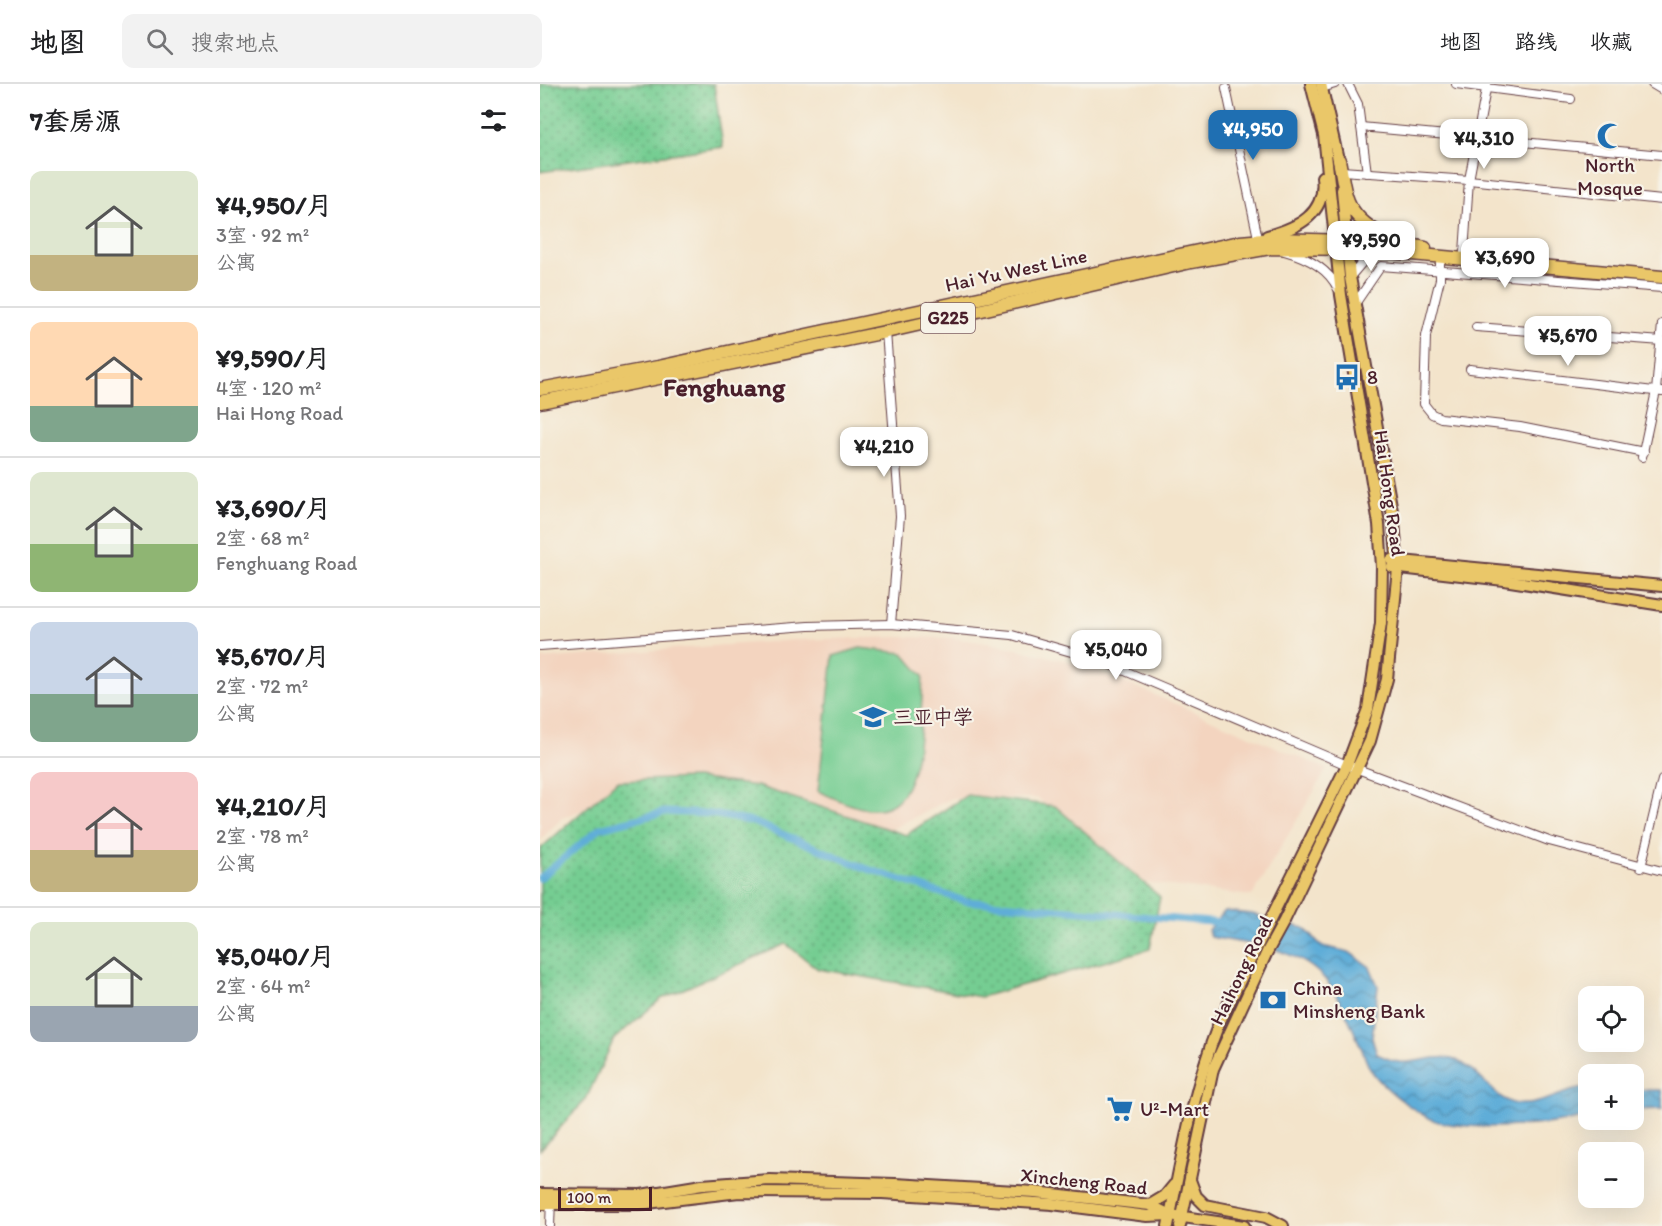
<!DOCTYPE html>
<html lang="zh">
<head>
<meta charset="utf-8">
<style>
  :root { --surface:#fff; --page:#f2f2f2; --text:#202124; --muted:#757577; --line:#e0e0e0; --accent:#1f6fb2 }
  body { margin:0; font-family:Itim,"LXGW WenKai TC",sans-serif; background:var(--page); color:var(--text); height:100vh; display:flex; flex-direction:column; font-size:22px; white-space:nowrap }
  * { box-sizing:border-box; margin:0 }
  p { font-size:20px; color:var(--muted) }
  .icon { flex:none; width:33px; height:33px; fill:none; stroke:currentColor; stroke-width:2; stroke-linecap:round; stroke-linejoin:round }
  .map { position:relative; flex:1; overflow:hidden }
  .drawer { display:flex; flex-direction:column; background:var(--surface); width:540px }
  .drawer>* { flex:none }
  .fabs { position:absolute; left:1038px; top:902px; display:grid; gap:12px }
  .fabs a { display:grid; place-items:center; width:66px; height:66px; border-radius:12px; background:var(--surface); box-shadow:0 6px 24px #0002; font-size:30px }
  .scale { position:absolute; left:18px; bottom:15px; width:94px; box-sizing:border-box; padding-left:6px; border:3px solid #4a1f2b; border-top:0; font-size:16px; line-height:21px; white-space:nowrap; color:#4a1f2b; -webkit-text-stroke:4px #f7f3e8; paint-order:stroke }
  .price { position:absolute; translate:-50% -51px; padding:0 14px; border-radius:12px; background:#fff; color:#222; font-size:20px; line-height:39px; filter:drop-shadow(0 2px 3px #0008) }
  .price::after { content:''; position:absolute; left:50%; top:36px; width:18px; height:14px; margin-left:-9px; background:inherit; clip-path:polygon(0 0,100% 0,50% 100%) }
  .price.active { background:var(--accent); color:#fff }
  ul { padding:0; list-style:none }
  li { display:flex; align-items:center; gap:18px; height:150px; padding:0 30px }
  li+li { border-top:2px solid var(--line) }
  li span { display:grid; place-items:center; flex:none; width:168px; height:120px; border-radius:12px; color:#555 }
  li>.icon { margin-inline-start:auto }
  span .icon { width:72px; height:72px; fill:#fffc; stroke-width:1 }
  li b { font-size:26px }
  h2 { display:flex; justify-content:space-between; align-items:center; height:72px; padding:0 30px; font-size:26px }
  header { display:flex; align-items:center; gap:36px; box-sizing:border-box; height:84px; padding:0 30px; background:var(--surface); border-bottom:2px solid var(--line) }
  header strong { font-size:28px }
  nav { display:flex; gap:33px; margin-inline-start:auto; font-size:21px }
  .search { width:420px; height:54px; background:var(--page); display:flex; align-items:center; gap:15px; box-sizing:border-box; padding:0 21px; border-radius:12px; color:var(--muted); font-size:22px }
  main { display:flex; flex:1; min-height:0 }
  .map>svg:first-child { display:block }
</style>
</head>
<body>
<header>
<strong>地图</strong>
<div class="search"><svg class="icon" aria-label="search" viewBox="0 0 24 24"><circle cx="10" cy="10" r="6"/><path d="M15 15l6 6"/></svg>搜索地点</div>
<nav><a>地图</a><a>路线</a><a>收藏</a></nav>
</header>
<main>
<section class="drawer">
<h2>7套房源<svg class="icon" aria-label="filters" viewBox="0 0 24 24"><path d="M4 7h16M4 17h16"/><circle cx="9" cy="7" r="2"/><circle cx="15" cy="17" r="2"/></svg></h2>
<ul>
<li><span style="background:linear-gradient(#dfe7d0 70%,#c2b280 0)"><svg class="icon" aria-label="home" viewBox="0 0 24 24"><path d="M3 11l9-7 9 7M6 9v11h12V9"/></svg></span><div><b>¥4,950/月</b><p>3室 · 92 m²</p><p>公寓</p></div></li>
<li><span style="background:linear-gradient(#ffd9b3 70%,#7fa58c 0)"><svg class="icon" aria-label="home" viewBox="0 0 24 24"><path d="M3 11l9-7 9 7M6 9v11h12V9"/></svg></span><div><b>¥9,590/月</b><p>4室 · 120 m²</p><p>Hai Hong Road</p></div></li>
<li><span style="background:linear-gradient(#dfe7d0 60%,#8fb573 0)"><svg class="icon" aria-label="home" viewBox="0 0 24 24"><path d="M3 11l9-7 9 7M6 9v11h12V9"/></svg></span><div><b>¥3,690/月</b><p>2室 · 68 m²</p><p>Fenghuang Road</p></div></li>
<li><span style="background:linear-gradient(#c9d6e8 60%,#7fa58c 0)"><svg class="icon" aria-label="home" viewBox="0 0 24 24"><path d="M3 11l9-7 9 7M6 9v11h12V9"/></svg></span><div><b>¥5,670/月</b><p>2室 · 72 m²</p><p>公寓</p></div></li>
<li><span style="background:linear-gradient(#f6c9c9 65%,#c2b280 0)"><svg class="icon" aria-label="home" viewBox="0 0 24 24"><path d="M3 11l9-7 9 7M6 9v11h12V9"/></svg></span><div><b>¥4,210/月</b><p>2室 · 78 m²</p><p>公寓</p></div></li>
<li><span style="background:linear-gradient(#dfe7d0 70%,#9aa5b1 0)"><svg class="icon" aria-label="home" viewBox="0 0 24 24"><path d="M3 11l9-7 9 7M6 9v11h12V9"/></svg></span><div><b>¥5,040/月</b><p>2室 · 64 m²</p><p>公寓</p></div></li>
</ul>
</section>
<div class="map">
<svg width="1122" height="1142" viewBox="0 0 1122 1142">
  <defs>
    <pattern id="grass-dots" width="8" height="8" patternUnits="userSpaceOnUse" patternTransform="scale(1.5)"><rect width="8" height="8" fill="#75cd92"/><path d="M2 2h.1M6 6h.1" fill="none" stroke="#62a677" stroke-width="1.8" stroke-linecap="round"/></pattern>
    <pattern id="water-waves" width="16" height="10" patternUnits="userSpaceOnUse" patternTransform="scale(1.5)"><rect width="16" height="10" fill="#5eadd8"/><path d="M0 5q4-4 8 0t8 0" fill="none" stroke="#508caf"/></pattern>
  </defs>
  <rect width="100%" height="100%" fill="#f7f3e8"/>
  <filter id="ink" filterUnits="userSpaceOnUse"><feTurbulence type="fractalNoise" baseFrequency=".0167" numOctaves="2"/><feDisplacementMap in="SourceGraphic" scale="12" xChannelSelector="R" yChannelSelector="G"/><feConvolveMatrix kernelMatrix="1 2 1 2 8 2 1 2 1" color-interpolation-filters="sRGB"/></filter>
  <filter id="wash" filterUnits="userSpaceOnUse"><feTurbulence type="fractalNoise" baseFrequency=".008" numOctaves="4" result="noise"/><feDisplacementMap in="SourceGraphic" scale="24" xChannelSelector="R" yChannelSelector="G"/><feGaussianBlur stdDeviation="1.35" result="paint"/><feColorMatrix in="noise" values="0 0 0 0 0 0 0 0 0 0 0 0 0 0 0 0 0 1.4 0 .05"/><feComposite in="paint" operator="in"/></filter>
  <g filter="url(#wash)">
    <rect width="100%" height="100%" fill="#f3e4cb"/>
    <polygon fill="#f3d4bf" points="359,553 412,554 459,561 545,581 787,685 712,812 593,797 498,714 412,714 338,752 79,711 22,734 0,756 0,575 256,556"/>
    <g fill="url(#grass-dots)" stroke="#60765e" stroke-width="1.5">
      <polygon points="0,0 174,0 183,63 0,88"/>
      <polygon points="155,694 217,702 366,751 427,711 515,722 620,813 610,865 441,913 278,885 246,860 121,915 74,955 46,1015 0,1066 0,765 77,697"/>
    </g>
    <path fill="#75cd92" stroke="#60765e" stroke-width="1.5" d="M320 564 363 569 383 592C381 623 382 702 353 720 331 734 298 716 278 707L293 572Z"/>
    <g fill="url(#water-waves)" stroke="#546682" stroke-width="1.5">
      <path d="M685 827 712 830 764 844 782 862 809 868 830 883 838 902 832 954 837 970C844 973 852 977 859 978 875 980 894 971 910 974 937 980 953 1017 977 1020 1002 1023 1024 1004 1048 1004V1033C1009 1042 938 1047 899 1038 880 1033 842 1003 831 986 826 979 824 969 820 961 810 938 800 913 784 894 756 863 707 860 670 853L668 846Z"/>
      <polygon points="1094,1006 1122,1006 1122,1025 1094,1026"/>
    </g>
    <g fill="none" stroke-linecap="round" stroke-linejoin="round">
      <polyline stroke="#5eadd8" stroke-width="7" points="0,794 60,744 125,728 172,730 213,738 325,784 425,817 683,839"/>
    </g>
  </g>
  <g filter="url(#ink)">
    <g fill="none" stroke-linecap="round" stroke-linejoin="round">
      <g stroke="#633d43" stroke-width="10">
        <g id="minor">
          <polyline points="808,0 818,20 827,89"/>
          <polyline points="916,0 1031,15"/>
          <polyline points="1112,0 1122,6"/>
          <polyline points="686,4 718,154"/>
          <polyline points="782,4 795,0"/>
          <polyline points="821,43 1122,71"/>
          <polyline points="802,87 929,96 1122,116"/>
          <path d="M744 167C766 173 788 184 798 205"/>
          <polyline points="924,169 929,96 947,0"/>
          <polyline points="900,173 900,195 886,252 884,320 892,330 901,334 980,343 1104,368"/>
          <polyline points="810,193 833,166"/>
          <polyline points="815,220 841,182 1122,204"/>
          <polyline points="936,243 1122,257"/>
          <polyline points="346,248 360,432 351,540"/>
          <polyline points="930,285 1122,308"/>
          <polyline points="1102,373 1116,307 1122,240"/>
          <polyline points="0,562 268,542 351,540 472,551 559,576 807,681 1009,757 1122,787"/>
          <polyline points="1101,783 1122,696"/>
          <polyline points="10,1142 11,1115"/>
        </g>
      </g>
      <g stroke="#633d43" stroke-width="14">
        <g id="major">
          <polyline points="781,0 800,84"/>
          <path d="M727 152C758 144 787 130 782 93"/>
          <polyline points="851,476 1122,502"/>
          <polyline points="852,483 964,496 1122,521"/>
          <polyline points="650,1096 656,1112 665,1121 726,1133 743,1142"/>
          <polyline points="0,1110 101,1111 162,1101 230,1096 355,1100 495,1108 610,1121 630,1131"/>
          <polyline points="0,1120 99,1120 199,1108 342,1109 512,1120 607,1132 630,1131 704,1142"/>
          <polyline points="610,1121 625,1112 634,1101"/>
          <path d="M628 1142C642 1072 653 1006 679 939L807 681 828 625 841 539 842 483 839 440 801 211 784 51 771 0"/>
          <polyline points="640,1142 673,985 727,868 744,837 830,657 847,595 858,484 854,438 810,193 802,106"/>
        </g>
      </g>
      <g stroke="#633d43" stroke-width="15">
        <g id="highway">
          <path d="M799 76C802 89 803 105 808 117 820 146 857 159 885 164"/>
          <polyline points="0,305 118,283 700,158 735,155 809,157"/>
          <polyline points="0,318 346,248 651,178 730,164 817,165 1122,193"/>
        </g>
      </g>
      <use href="#minor" stroke="#fff" stroke-width="8"/>
      <use href="#major" stroke="#eac769" stroke-width="10"/>
      <use href="#highway" stroke="#eac769" stroke-width="12"/>
    </g>
  </g>
  <defs>
    <g id="mosque-bare" transform="scale(2.07)"><path d="M3.5-4.9A6 6 0 1 0 3.5 4.9A5 5 0 1 1 3.5-4.9Z" fill="#1f6fb2" stroke="#f7f3e8" stroke-width="2.5" paint-order="stroke"/></g>
    <g id="bus-bare" transform="scale(2.07)"><path d="M-5-6H5V4H4V6H2V4H-2V6H-4V4H-5ZM-3.5-4V0h7V-4ZM-3.5 1.2v1.5H-2V1.2ZM2 1.2v1.5H3.5V1.2Z" fill="#1f6fb2" stroke="#f7f3e8" stroke-width="2.5" paint-order="stroke"/></g>
    <g id="school-bare" transform="scale(2.07)"><path d="M0-5L7-2L0 1L-7-2ZM-4 1L0 2.5L4 1V4Q0 6-4 4Z" fill="#1f6fb2" stroke="#f7f3e8" stroke-width="2.5" paint-order="stroke"/></g>
    <g id="bank-bare" transform="scale(2.07)"><path d="M-6-4H6V4H-6ZM0-2.3a2.3 2.3 0 1 0 0 4.6a2.3 2.3 0 1 0 0-4.6Z" fill="#1f6fb2" stroke="#f7f3e8" stroke-width="2.5" paint-order="stroke"/></g>
    <g id="supermarket-bare" transform="scale(2.07)"><path d="M-6-5.5h2.5l.6 2H6L4.5 2H-2.5L-4.4-4H-6ZM-1.5 3.2a1.3 1.3 0 1 0 .1 0ZM3 3.2a1.3 1.3 0 1 0 .1 0Z" fill="#1f6fb2" stroke="#f7f3e8" stroke-width="2.5" paint-order="stroke"/></g>
  </defs>
  <g fill-rule="evenodd">
    <use href="#mosque-bare" x="1070" y="52"/>
    <use href="#bus-bare" x="807" y="293"/>
    <use href="#school-bare" x="333" y="633"/>
    <use href="#bank-bare" x="733" y="916"/>
    <use href="#supermarket-bare" x="580" y="1025"/>
  </g>
  <g text-anchor="middle" dominant-baseline="central" stroke-width="4.5" stroke-linejoin="round" paint-order="stroke">
    <rect fill="#f7f3e8" stroke="#7e5f64" stroke-width="1.5" x="381" y="219" width="54" height="30" rx="4.5"/>
    <g font-size="18" font-weight="bold" fill="#4a1f2b">
      <text x="408" y="234">G225</text>
    </g>
    <g font-size="20" fill="#4a1f2b" stroke="#f7f3e8" text-anchor="start">
      <text x="1070" y="81" text-anchor="middle">North<tspan x="1070" dy="23">Mosque</tspan></text>
      <text x="827" y="293">8</text>
      <text x="353" y="633">三亚中学</text>
      <text x="753" y="904">China<tspan x="753" dy="23">Minsheng Bank</tspan></text>
      <text x="600" y="1025">U²-Mart</text>
    </g>
    <g font-size="20" fill="#4a1f2b" stroke="#f7f3e8">
      <text transform="translate(476 186) rotate(-12)">Hai Yu West Line</text>
      <text transform="translate(850 409) rotate(82)">Hai Hong Road</text>
      <text transform="translate(701 886) rotate(-64)">Haihong Road</text>
      <text transform="translate(544 1097) rotate(6)">Xincheng Road</text>
    </g>
    <g font-size="26" font-weight="bold" fill="#4a1f2b" stroke="#f7f3e8">
      <text x="184" y="303">Fenghuang</text>
    </g>
  </g>
</svg>
<div class="fabs">
<a><svg class="icon" aria-label="locate" viewBox="0 0 24 24"><circle cx="12" cy="12" r="6"/><path d="M12 2v4M12 18v4M2 12h4M18 12h4"/></svg></a>
<a>+</a>
<a>−</a>
</div>
<div class="scale">100 m</div>
<b class="price active" style="left:713px;top:77px">¥4,950</b>
<b class="price" style="left:944px;top:86px">¥4,310</b>
<b class="price" style="left:831px;top:188px">¥9,590</b>
<b class="price" style="left:965px;top:205px">¥3,690</b>
<b class="price" style="left:1028px;top:283px">¥5,670</b>
<b class="price" style="left:344px;top:394px">¥4,210</b>
<b class="price" style="left:576px;top:597px">¥5,040</b>
</div>
</main>
</body>
</html>
